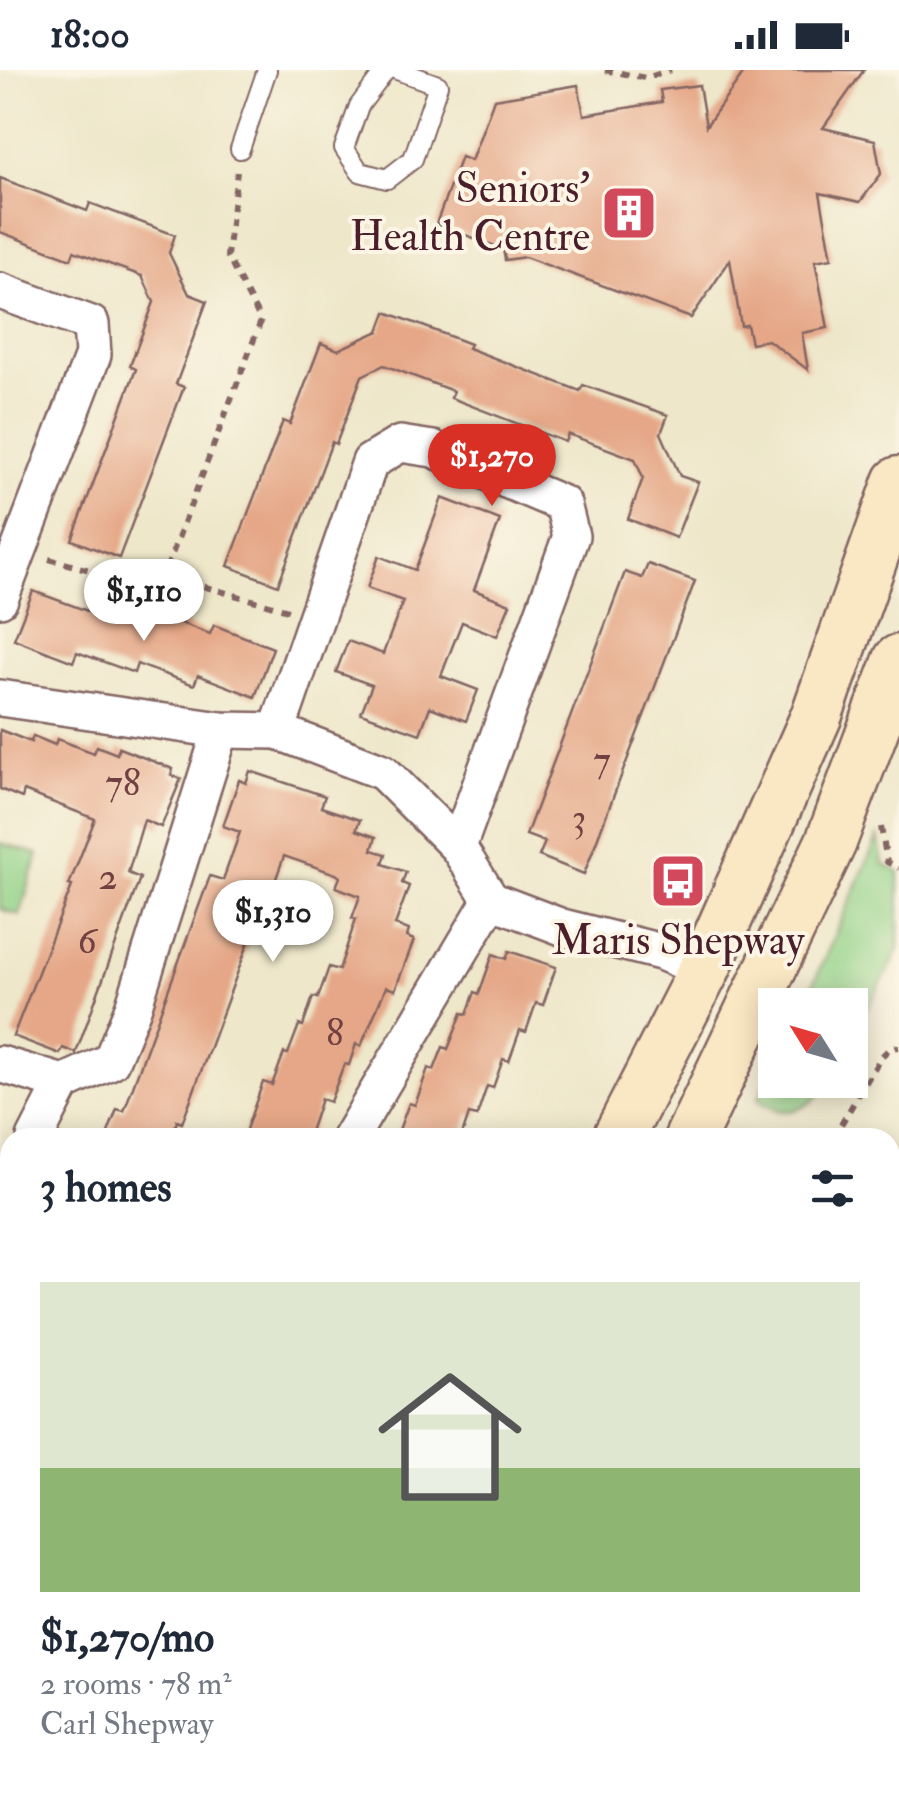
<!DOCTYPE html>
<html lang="en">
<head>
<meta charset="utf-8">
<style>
  :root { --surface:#fff; --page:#f2f2f3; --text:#1f2937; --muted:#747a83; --line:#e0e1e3; --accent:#d93025 }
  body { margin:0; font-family:"IM FELL Double Pica",serif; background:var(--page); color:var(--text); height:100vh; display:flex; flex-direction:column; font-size:38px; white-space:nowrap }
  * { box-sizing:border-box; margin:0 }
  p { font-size:32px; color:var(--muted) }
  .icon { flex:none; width:55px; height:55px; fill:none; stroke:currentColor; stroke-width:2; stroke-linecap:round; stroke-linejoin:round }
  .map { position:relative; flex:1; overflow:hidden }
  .sheet { position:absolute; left:0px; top:1058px; width:900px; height:672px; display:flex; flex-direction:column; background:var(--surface); border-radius:30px 30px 0 0; box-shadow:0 5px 25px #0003 }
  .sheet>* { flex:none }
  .needle { width:65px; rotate:307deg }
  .buttons { position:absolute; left:758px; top:918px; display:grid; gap:20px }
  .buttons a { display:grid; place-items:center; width:110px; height:110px; border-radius:0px; background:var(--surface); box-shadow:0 5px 25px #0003; font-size:50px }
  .price { position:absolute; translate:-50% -85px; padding:0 22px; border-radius:35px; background:#fff; color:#222; font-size:32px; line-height:65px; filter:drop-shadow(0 2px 5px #0008) }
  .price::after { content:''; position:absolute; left:50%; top:60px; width:30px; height:22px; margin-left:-15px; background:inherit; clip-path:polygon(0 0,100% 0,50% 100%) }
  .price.on { background:var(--accent); color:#fff }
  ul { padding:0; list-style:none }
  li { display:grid; align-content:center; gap:20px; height:530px; padding:0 40px }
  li+li { border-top:2px solid var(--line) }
  li span { display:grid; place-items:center; height:310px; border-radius:0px; color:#555 }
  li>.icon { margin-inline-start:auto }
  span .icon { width:180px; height:180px; fill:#fffc; stroke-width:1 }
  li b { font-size:42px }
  h2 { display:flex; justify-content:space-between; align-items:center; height:120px; padding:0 40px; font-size:42px }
  .status { display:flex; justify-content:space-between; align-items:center; height:70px; padding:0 50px; background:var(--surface); direction:ltr }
  .status svg { height:28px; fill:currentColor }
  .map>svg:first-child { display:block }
</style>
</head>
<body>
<div class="status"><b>18:00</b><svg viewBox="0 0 49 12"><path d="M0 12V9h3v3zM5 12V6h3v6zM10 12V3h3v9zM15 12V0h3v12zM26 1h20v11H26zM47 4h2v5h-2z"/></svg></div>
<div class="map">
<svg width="899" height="1728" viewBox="0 0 899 1728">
  <rect width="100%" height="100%" fill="#fcf5e5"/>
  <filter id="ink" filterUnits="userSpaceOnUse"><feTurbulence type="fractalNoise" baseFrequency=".01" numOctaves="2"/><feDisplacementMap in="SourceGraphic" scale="20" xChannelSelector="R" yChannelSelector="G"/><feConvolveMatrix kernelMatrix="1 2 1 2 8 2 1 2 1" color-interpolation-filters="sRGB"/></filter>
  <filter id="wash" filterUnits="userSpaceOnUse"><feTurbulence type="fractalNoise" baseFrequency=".0048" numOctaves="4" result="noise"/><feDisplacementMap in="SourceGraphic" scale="40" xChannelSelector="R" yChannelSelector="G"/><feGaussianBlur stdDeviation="2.25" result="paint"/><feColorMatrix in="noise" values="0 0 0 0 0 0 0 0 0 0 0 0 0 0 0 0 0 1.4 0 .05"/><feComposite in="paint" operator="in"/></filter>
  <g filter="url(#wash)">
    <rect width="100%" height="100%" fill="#eee7ca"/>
    <g fill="#92d187" stroke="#6e7859" stroke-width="2.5">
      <polygon points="878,767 883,794 899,802 899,880 850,971 850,935 804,935"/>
      <polygon points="0,773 38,784 20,845 0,839"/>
      <path d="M775 994V1010H829C813 1038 786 1053 758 1029Z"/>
      <polygon points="890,1304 899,1309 899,1728 400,1728 404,1720 890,1720"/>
    </g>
    <polygon fill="#6aaadd" stroke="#5a6484" stroke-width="2.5" points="546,1720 855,1720 821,1728 500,1728"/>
    <g id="blocks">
      <g fill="#e5a787">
        <polygon points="746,0 864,0 823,58 875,70 881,104 860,132 820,123 832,188 815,191 828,258 802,263 808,300 768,270 751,273 747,255 741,256 730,190 691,248 525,187 505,190 503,179 436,154 461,87 471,91 494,29 578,15 584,45 662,32 660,20 699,15 706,56"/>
        <polygon points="0,108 87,141 90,133 175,165 169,183 189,224 207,231 176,314 184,317 119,488 72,470 136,299 130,296 154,232 142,206 74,181 71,189 0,162"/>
        <polygon points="386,242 470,274 468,278 580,321 583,315 668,345 661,363 680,406 698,412 676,468 628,449 643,408 635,389 568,364 565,372 451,328 453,321 384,295 362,306 336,374 332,372 278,515 228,496 283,351 290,354 321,273 338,280 379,261"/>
        <polygon points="442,428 500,450 474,520 510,534 497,566 462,552 451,580 441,606 478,620 466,651 430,637 420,664 361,643 372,615 336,602 348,571 383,584 403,531 367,518 379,486 415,500"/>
        <polygon points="648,494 695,511 584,804 539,786 545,772 526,765 625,502 642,508"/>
        <polygon points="33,521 90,542 93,533 150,554 154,543 210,564 214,555 273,578 255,627 198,605 194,615 137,594 134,603 77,582 73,592 14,569"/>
        <polygon points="0,660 31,672 33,666 55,675 57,669 94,683 97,676 117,684 119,678 173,699 171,705 181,709 161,757 144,750 128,803 140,808 76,983 63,978 60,984 13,966 72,816 69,815 95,749 24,721 22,728 0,719"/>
        <polygon points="250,701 325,726 321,737 360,750 356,760 376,767 372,780 386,784 383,794 406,802 402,813 409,816 395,855 409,860 407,867 414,870 395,920 386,917 361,976 356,974 349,995 344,994 330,1032 321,1029 308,1068 243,1068 263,1012 272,1015 284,983 288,984 299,955 303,956 313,927 318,928 329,897 339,900 356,849 352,848 360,826 336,817 340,807 336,804 284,786 259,856 255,855 182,1053 177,1051 174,1061 186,1068 106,1068 117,1039 124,1041 210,806 223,810 240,762 223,756 239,710 246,713"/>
        <polygon points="509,881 556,897 543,935 536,933 526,962 520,960 509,991 503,989 493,1018 487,1016 477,1046 469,1044 461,1068 396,1068 409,1033 415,1035 428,998 434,1000 443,977 448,979 462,943 467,944 475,922 479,924 493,884 506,889"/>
      </g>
    </g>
  </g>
  <g filter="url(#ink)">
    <use href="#blocks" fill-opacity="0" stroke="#836563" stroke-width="2.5"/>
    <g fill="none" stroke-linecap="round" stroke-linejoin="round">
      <g stroke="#836563" stroke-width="22">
        <g id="service">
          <polyline points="386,0 359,36 344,78 360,102 387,109 413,89 438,15 397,0"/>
          <polyline points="240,79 267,0"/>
        </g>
      </g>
      <g stroke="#836563" stroke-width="40">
        <g id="minor">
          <polyline points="0,221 91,254 93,285 0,529"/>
          <polyline points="0,628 221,660 277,661 383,702 458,777 491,830 562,857 661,882 704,900"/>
          <polyline points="277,661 370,392 400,374 433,379 563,434 571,466 458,777"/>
          <polyline points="0,994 63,1013 111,991 133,938 221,660"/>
          <polyline points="35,1068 63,1013"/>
          <polyline points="350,1068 491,830"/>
          <polyline points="0,1137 10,1118"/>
          <polyline points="0,1316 10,1322"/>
        </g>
      </g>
      <g stroke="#836563" stroke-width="55">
        <g id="secondary">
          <polyline points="618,1068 704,900 816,647 899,412"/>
          <polyline points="690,1068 831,772 899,590"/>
          <polyline points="0,1575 10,1582"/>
          <polyline points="0,1660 10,1668"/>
          <polyline points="70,1720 79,1728"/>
          <polyline points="194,1720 203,1728"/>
          <polyline points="253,1728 258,1720"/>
          <polyline points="337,1728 341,1720"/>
        </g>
      </g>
      <g stroke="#836563" stroke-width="6" stroke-dasharray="8 8" stroke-linecap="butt">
        <polyline points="605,0 646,8 671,0"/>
        <polyline points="49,489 149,516 177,509 288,540"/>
        <polyline points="161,513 261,251 227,186 237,102"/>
        <polyline points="881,757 887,792 899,798"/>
        <polyline points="833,1068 881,987 890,978 899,977"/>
        <polyline points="890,1449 899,1446"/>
        <polyline points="488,1728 492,1720"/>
        <polyline points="546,1728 551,1720"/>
      </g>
      <use href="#service" stroke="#fff" stroke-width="18"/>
      <use href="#minor" stroke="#fff" stroke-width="35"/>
      <use href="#secondary" stroke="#fae7c3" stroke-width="50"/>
    </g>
  </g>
  <defs>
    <g id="building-square" transform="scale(2.875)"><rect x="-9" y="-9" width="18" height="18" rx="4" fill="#d1495b" stroke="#fcf5e5"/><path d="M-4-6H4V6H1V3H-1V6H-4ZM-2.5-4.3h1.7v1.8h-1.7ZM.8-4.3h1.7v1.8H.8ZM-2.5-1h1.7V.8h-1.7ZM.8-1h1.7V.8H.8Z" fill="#fff"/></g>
    <g id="bus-square" transform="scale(2.875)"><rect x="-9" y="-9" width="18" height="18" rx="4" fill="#d1495b" stroke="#fcf5e5"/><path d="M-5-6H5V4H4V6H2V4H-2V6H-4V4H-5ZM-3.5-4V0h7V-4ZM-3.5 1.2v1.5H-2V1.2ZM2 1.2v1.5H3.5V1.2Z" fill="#fff"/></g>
  </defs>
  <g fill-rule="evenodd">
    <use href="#building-square" x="629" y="143"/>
    <use href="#bus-square" x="678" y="811"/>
  </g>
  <g text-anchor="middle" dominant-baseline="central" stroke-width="8" stroke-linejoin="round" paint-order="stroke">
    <g font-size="38" fill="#714142">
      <text x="602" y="690">7</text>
      <text x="123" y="713">78</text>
      <text x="579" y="748">3</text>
      <text x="108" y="807">2</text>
      <text x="87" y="871">6</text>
      <text x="335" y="963">8</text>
    </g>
    <g font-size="42" fill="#4a1f2b" stroke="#fcf5e5" text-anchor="end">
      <text x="590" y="119">Seniors'<tspan x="590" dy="48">Health Centre</tspan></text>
      <text x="678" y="871" text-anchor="middle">Maris Shepway</text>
    </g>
  </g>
</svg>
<div class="buttons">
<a><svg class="needle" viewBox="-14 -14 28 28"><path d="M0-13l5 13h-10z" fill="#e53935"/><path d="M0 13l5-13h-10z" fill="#747a83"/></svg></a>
</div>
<b class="price on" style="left:492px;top:439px">$1,270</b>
<b class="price" style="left:144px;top:574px">$1,110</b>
<b class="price" style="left:273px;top:895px">$1,310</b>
<section class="sheet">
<h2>3 homes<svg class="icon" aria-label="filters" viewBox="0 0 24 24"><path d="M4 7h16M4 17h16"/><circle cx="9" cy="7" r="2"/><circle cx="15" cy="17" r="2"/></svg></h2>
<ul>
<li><span style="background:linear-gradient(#dfe7d0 60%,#8fb573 0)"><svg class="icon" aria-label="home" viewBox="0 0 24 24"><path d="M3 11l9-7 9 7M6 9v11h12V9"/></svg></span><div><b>$1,270/mo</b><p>2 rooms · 78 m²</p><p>Carl Shepway</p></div></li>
</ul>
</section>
</div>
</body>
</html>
